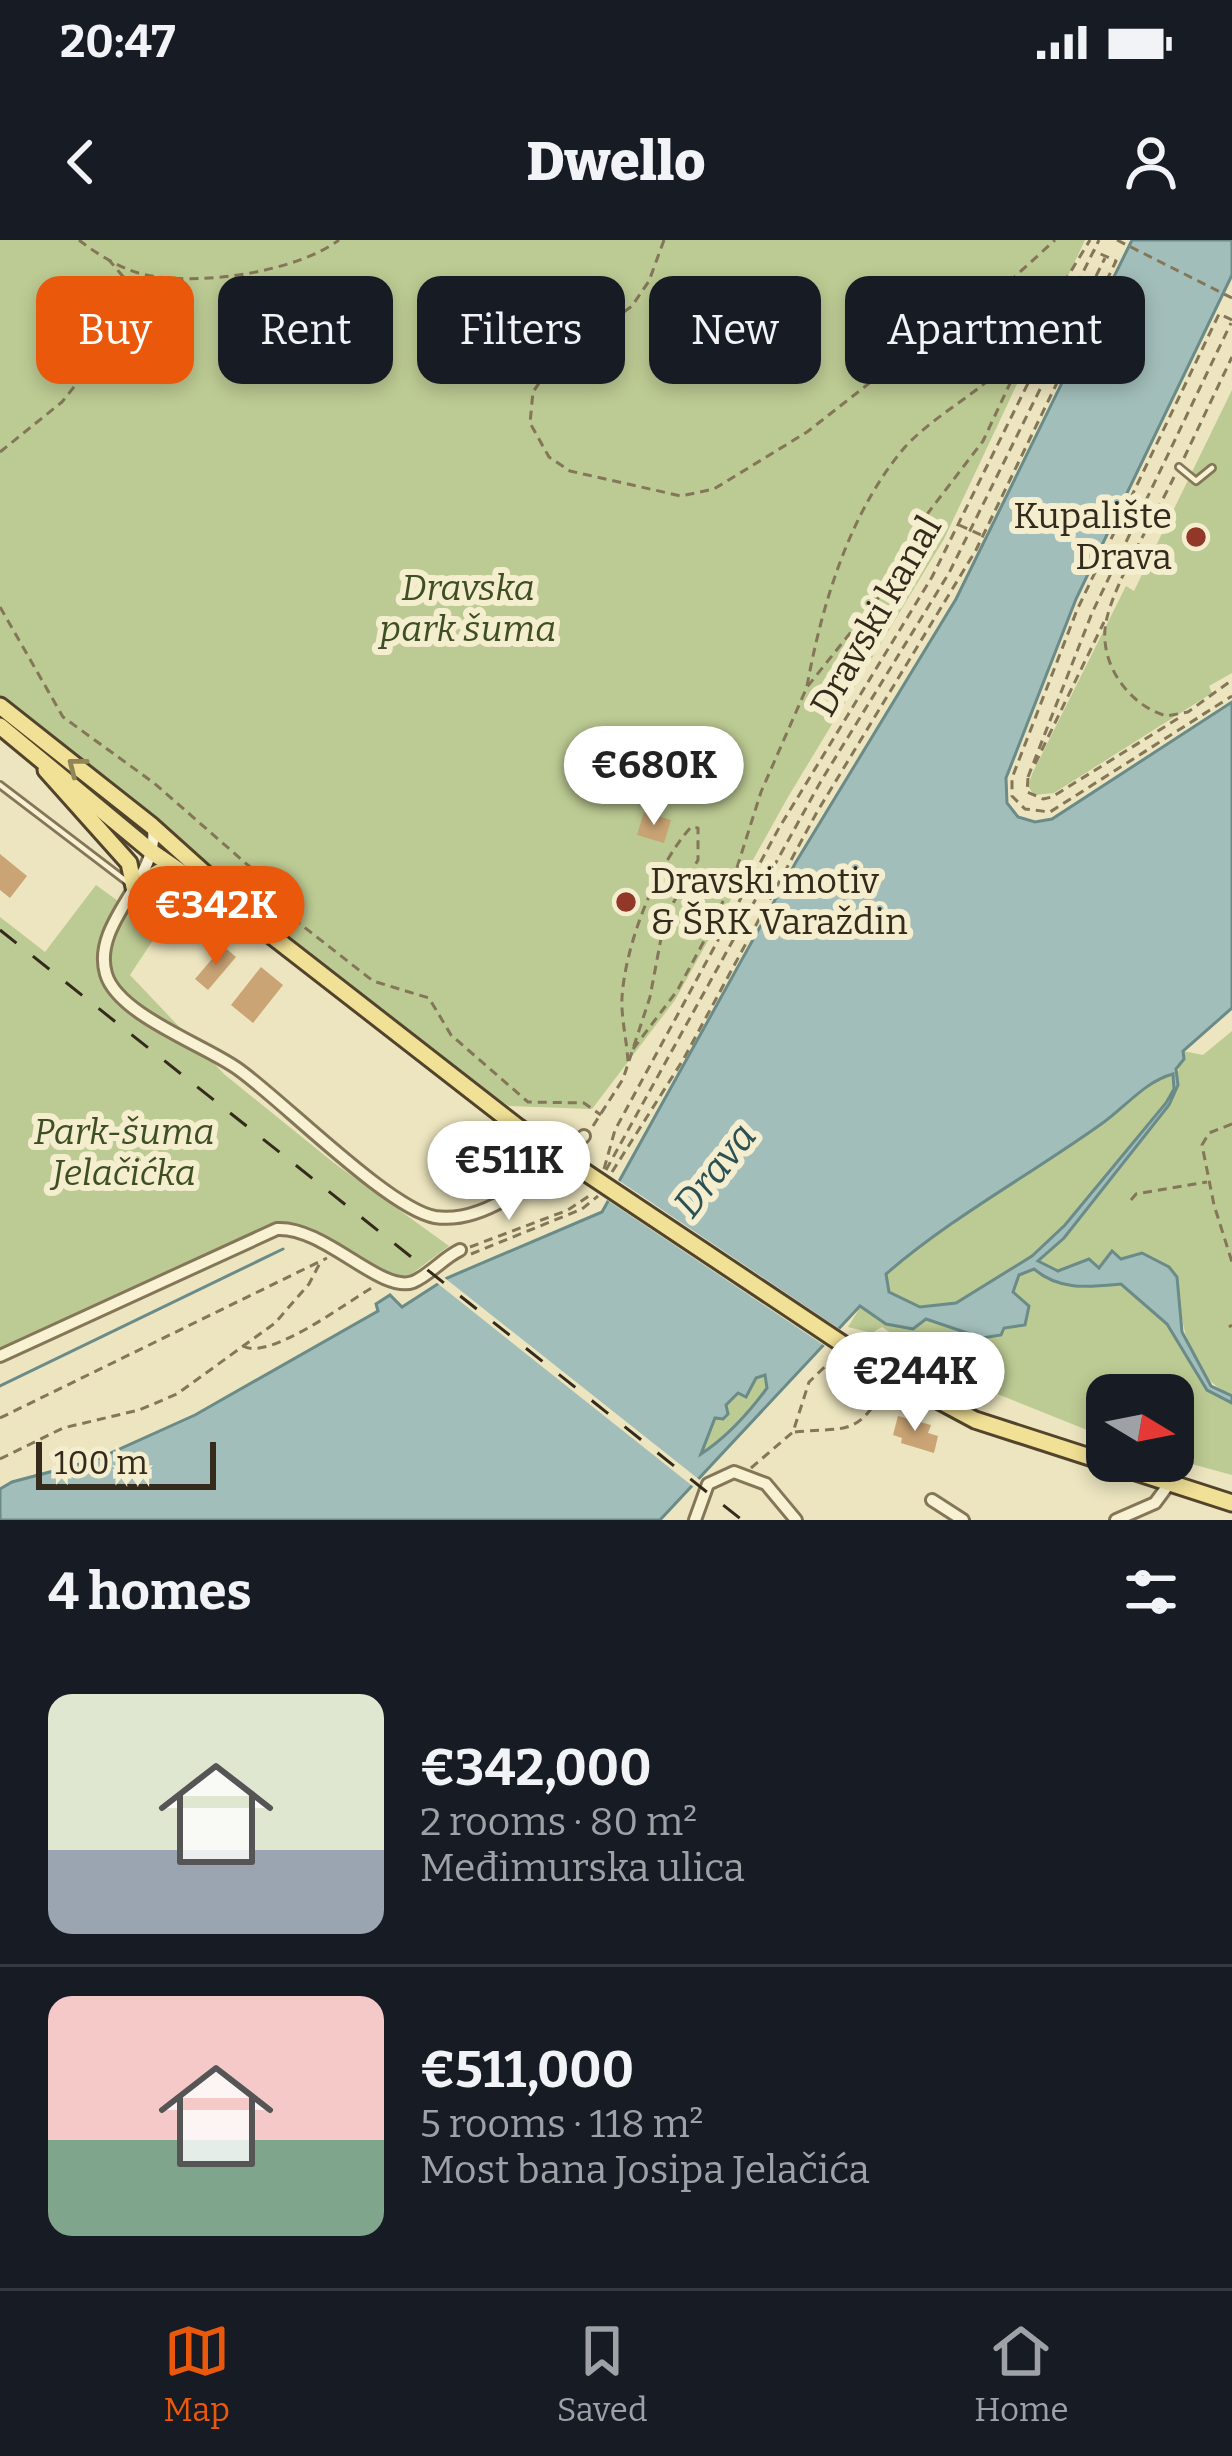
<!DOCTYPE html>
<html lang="en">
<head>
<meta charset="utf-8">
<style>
  :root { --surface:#171b24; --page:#242831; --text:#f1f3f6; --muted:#9ea1a6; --line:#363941; --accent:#ea580c }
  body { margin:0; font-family:Bitter,serif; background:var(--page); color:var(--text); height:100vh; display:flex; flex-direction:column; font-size:45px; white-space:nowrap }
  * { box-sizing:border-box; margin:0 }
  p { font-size:39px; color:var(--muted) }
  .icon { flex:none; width:66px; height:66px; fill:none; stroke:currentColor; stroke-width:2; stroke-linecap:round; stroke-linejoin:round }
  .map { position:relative; height:1280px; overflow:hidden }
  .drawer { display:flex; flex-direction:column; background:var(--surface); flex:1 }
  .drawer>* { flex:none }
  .guide { position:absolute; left:36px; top:36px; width:1161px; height:108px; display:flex; gap:24px }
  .needle { width:78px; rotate:100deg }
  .fabs { position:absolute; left:1086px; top:1134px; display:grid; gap:24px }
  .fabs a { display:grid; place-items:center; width:108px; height:108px; border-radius:24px; background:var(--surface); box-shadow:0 6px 18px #0003; font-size:60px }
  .scale { position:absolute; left:36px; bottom:30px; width:180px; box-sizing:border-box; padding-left:12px; border:6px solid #342b1c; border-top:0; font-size:33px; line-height:42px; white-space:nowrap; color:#342b1c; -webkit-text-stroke:9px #f4eece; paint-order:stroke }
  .price { position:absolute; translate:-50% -102px; padding:0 27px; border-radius:42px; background:#fff; color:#222; font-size:39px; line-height:78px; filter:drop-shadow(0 3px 6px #0008) }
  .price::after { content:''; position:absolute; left:50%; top:72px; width:36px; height:27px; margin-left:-18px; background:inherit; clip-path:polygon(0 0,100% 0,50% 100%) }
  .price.selected { background:var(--accent); color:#fff }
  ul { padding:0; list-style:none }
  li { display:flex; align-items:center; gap:36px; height:300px; padding:0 48px }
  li+li { border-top:3px solid var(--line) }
  li span { display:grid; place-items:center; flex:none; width:336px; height:240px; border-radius:24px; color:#555 }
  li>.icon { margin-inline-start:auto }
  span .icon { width:144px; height:144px; fill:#fffc; stroke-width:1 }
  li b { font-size:51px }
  h2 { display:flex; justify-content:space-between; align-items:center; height:144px; padding:0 48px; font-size:51px }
  .tag { padding:0 42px; border-radius:24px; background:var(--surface); box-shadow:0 6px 18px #0003; font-size:42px; line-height:108px }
  .tag.selected { background:var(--accent); color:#fff }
  .status { display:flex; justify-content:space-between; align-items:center; height:84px; padding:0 60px; background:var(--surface); direction:ltr }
  .status svg { height:33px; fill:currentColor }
  header { display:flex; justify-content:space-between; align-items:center; height:156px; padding:0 48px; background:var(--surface); font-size:54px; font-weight:800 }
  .tab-bar { display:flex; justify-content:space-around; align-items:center; height:168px; border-top:3px solid var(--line); background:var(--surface); font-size:33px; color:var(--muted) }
  .tab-bar a { display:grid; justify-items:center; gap:6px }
  .tab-bar .selected { color:var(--accent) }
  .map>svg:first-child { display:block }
</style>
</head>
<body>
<div class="status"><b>20:47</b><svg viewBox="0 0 49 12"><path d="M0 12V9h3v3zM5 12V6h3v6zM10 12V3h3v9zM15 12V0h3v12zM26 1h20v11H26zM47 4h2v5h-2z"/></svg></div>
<header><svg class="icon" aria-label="back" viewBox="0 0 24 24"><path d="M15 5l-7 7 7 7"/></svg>Dwello<svg class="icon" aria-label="person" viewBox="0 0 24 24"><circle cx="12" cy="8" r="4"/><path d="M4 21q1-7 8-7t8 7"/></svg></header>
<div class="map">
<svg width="1232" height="1280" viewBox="0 0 1232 1280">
  <rect width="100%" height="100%" fill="#ece5bf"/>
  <g fill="#bcca93">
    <polygon points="0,0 1085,0 944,299 788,557 675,760 592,869 509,866 465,837 227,647 145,568 0,457"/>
    <polygon points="1232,150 1232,433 1209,446 1212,453 1054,553 1034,555 1028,546 1032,534 1126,346 1134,351"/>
    <polygon points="96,645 159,691 130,735 224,834 334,923 449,1006 406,1038 391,1038 325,994 306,986 274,984 0,1112 0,677 45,712"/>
    <path d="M1232 791V1156C1193 1138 1183 1094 1178 1054L1081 1021 1058 1031 1038 1021 1064 998 1169 865C1179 847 1176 830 1183 811L1203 815Z"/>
    <path d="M1173 834 1174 849 1166 863 1065 985 1032 1016 956 1063 920 1068 889 1052 886 1034C953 976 1032 934 1104 882 1126 866 1146 842 1173 834Z"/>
    <polygon points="1034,1029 1080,1048 1121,1044 1167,1084 1207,1150 1232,1163 1232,1235 1173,1219 1173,1155 1107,1155 1107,1198 960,1139 882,1087 872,1093 848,1087 861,1066 914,1084 926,1078 982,1098 1001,1095 1019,1035"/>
    <polygon points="766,1134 767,1147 727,1197 700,1216 716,1177 728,1174 726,1165 738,1153 746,1157 756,1138"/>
  </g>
  <path fill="#a2beba" stroke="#6a8b88" stroke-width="3" fill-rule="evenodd" d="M1132 0H1232V35L1076 359 1006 538 1007 563 1018 577 1035 582 1052 579 1232 462V768L1183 811 1184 819 1176 829 1178 845 1169 865 1064 998 1038 1021 1058 1031 1089 1019 1099 1028 1112 1011 1121 1019 1142 1013 1169 1027 1177 1037 1182 1092 1211 1146 1232 1156V1163L1207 1150 1167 1084 1121 1044C1089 1047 1060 1051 1034 1029L1019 1035 1013 1052 1029 1066 1025 1085 1004 1088 1001 1095 982 1098 926 1079 913 1089 886 1084 860 1066 660 1280H0V1249L12 1242 95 1220 195 1175 378 1071 376 1064 390 1055 402 1067 447 1038 602 972 796 622 956 359ZM1173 834 1174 849 1166 863 1065 985 1032 1016 956 1063 920 1067 889 1052 886 1034C953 976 1032 934 1104 882 1126 866 1146 841 1173 834ZM765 1135 767 1148C748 1174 727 1197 701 1214L715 1178 723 1179 728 1174 726 1165 738 1153 746 1157 756 1138Z"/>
  <g fill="#ece5bf">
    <polygon points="615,938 844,1092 828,1108 604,958"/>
    <polygon points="441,1035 701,1241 695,1248 432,1039"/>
  </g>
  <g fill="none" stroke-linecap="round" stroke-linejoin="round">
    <polyline stroke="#6a8b88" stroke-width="3" points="0,1146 283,1009"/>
  </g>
  <g fill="#caa475">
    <polygon points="644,572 671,580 664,603 637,595"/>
    <polygon points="0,614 27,636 10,658 0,650"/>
    <polygon points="223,706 236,717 208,750 195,739"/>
    <polygon points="261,727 283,745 253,783 231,765"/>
    <polygon points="898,1176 931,1185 928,1193 938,1196 934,1213 901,1203 902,1198 893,1195"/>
  </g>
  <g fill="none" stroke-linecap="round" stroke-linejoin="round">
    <g stroke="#847658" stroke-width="10">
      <g id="lane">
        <polyline points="1179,227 1196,241 1212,228"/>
        <polyline points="0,545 130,644"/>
      </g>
    </g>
    <g stroke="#847658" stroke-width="16">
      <g id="street">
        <path d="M153 589C159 639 91 683 106 734 118 775 205 805 238 829 283 861 389 969 435 977 489 985 547 931 584 896"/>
        <path d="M0 1116 277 989C324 986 381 1054 413 1042 430 1035 443 1018 460 1010"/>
        <polyline points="932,1260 963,1280"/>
        <polyline points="695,1280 708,1244 734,1232 766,1244 796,1280"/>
        <polyline points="1116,1280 1155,1263 1169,1244"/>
      </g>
    </g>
    <g stroke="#52432c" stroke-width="21">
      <g id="primary">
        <polyline points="0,466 152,586 240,665"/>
        <polyline points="0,486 152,612 258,685 519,888"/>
        <polyline points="46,530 129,623 134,647 159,632 178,631"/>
        <polyline points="880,1129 975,1180 1232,1263"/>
      </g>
    </g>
    <g stroke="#847658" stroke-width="3" stroke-dasharray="9 6" stroke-linecap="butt">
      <path d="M79 0C98 15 123 30 146 35 200 46 296 32 339 0"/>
      <polyline points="664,0 649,41 632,66 549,128 533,152 530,183 549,217 570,231 681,256 714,249 807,192 918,105 998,52 1055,0"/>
      <polyline points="1117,0 1232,58"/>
      <polyline points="1232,80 1219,74 1077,370 1012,538 1012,556 1025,569 1050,572 1232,456"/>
      <polyline points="0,212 62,162 143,60 109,20"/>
      <polyline points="1184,218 1232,117"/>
      <path d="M1174 237C1155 277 1114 342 1106 382 1098 423 1129 466 1167 476L1188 472 1232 440"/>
      <polyline points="959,285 981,295"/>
      <polyline points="0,367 63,477 154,543 266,641 281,669 373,741 429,758 451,795 528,862 584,863 601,875"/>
      <path d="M807 446C822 364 850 271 905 207 928 182 959 164 985 143 1001 128 1014 111 1030 96"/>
      <polyline points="1035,524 1104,382"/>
      <polyline points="1028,537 1092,373 1231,83"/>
      <polyline points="1028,538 1027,552 1043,559 1052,557 1182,476"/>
      <polyline points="633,809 677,751 710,690 734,637 761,552 807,447 903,327 928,273 983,201 1035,90 1090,0"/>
      <polyline points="1232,884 1209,893 1202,905 1214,965 1232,1022"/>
      <path d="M593 886 623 839 650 757 665 677 698 620V588L691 587C656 626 625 705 622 758 621 778 627 801 628 822"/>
      <polyline points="604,929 615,890 779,588 932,337 1099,0"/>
      <polyline points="606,930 821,541 949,333 1105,18"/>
      <polyline points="612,932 683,820 817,572 976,310 1116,21 1094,11"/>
      <polyline points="1131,960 1136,954 1207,942"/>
      <polyline points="470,1007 568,970 592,954"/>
      <polyline points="471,1014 582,969 598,956"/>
      <polyline points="1229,1087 1232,1085"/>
      <polyline points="868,1103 891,1104 948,1133"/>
      <path d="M243 1106C269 1121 346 1063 373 1047"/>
      <polyline points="0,1178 327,1018"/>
      <path d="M795 1192C847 1187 856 1197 885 1148"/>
      <polyline points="0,1219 63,1188 139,1170 177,1154 275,1083 309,1044 321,1021"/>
      <polyline points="751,1228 793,1192 809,1142 837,1115"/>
    </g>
    <use href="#lane" stroke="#f8f2d2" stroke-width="4.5"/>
    <use href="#street" stroke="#f8f2d2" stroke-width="10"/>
    <use href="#primary" stroke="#f0e196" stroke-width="15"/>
    <polyline stroke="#342b1c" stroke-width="3" stroke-dasharray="21 21" stroke-linecap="butt" points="0,690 742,1280"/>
    <g stroke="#52432c" stroke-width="21" stroke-linecap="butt">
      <polyline id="primary-bridge" points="519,888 880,1129"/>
    </g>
    <use href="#primary-bridge" stroke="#f0e196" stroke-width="15"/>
  </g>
  <defs><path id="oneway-chevron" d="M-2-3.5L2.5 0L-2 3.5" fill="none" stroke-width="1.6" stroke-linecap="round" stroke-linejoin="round" transform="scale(3)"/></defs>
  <use stroke="#928659" href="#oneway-chevron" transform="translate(76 526) rotate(-142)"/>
  <g fill="#923829" stroke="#f4eece" stroke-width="4.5">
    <circle cx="1196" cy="297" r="12"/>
    <circle cx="626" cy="662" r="12"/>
  </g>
  <g text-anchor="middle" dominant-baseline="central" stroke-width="12" stroke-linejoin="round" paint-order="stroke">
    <g font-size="36" fill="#342b1c" stroke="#f4eece" text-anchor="end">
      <text x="1172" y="276">Kupalište<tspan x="1172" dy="41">Drava</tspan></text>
      <text x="650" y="641" text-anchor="start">Dravski motiv<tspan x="650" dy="41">&amp; ŠRK Varaždin</tspan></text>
    </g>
    <g font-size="36" font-style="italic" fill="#3e5023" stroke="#f4eece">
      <text x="468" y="348">Dravska<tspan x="468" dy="41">park šuma</tspan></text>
      <text x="124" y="892">Park-šuma<tspan x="124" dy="41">Jelačićka</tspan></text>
    </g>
    <g font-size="36" fill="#342b1c" stroke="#f4eece">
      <text transform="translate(876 376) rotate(-60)">Dravski kanal</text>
    </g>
    <g font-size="39" font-style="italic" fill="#2c5154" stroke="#f4eece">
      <text transform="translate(715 930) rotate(-52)">Drava</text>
    </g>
  </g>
</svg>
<div class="fabs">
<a><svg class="needle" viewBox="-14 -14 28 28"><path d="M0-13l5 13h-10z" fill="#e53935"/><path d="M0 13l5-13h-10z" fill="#9ea1a6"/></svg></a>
</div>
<div class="scale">100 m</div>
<b class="price" style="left:654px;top:588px">€680K</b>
<b class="price selected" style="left:216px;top:728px">€342K</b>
<b class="price" style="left:509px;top:983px">€511K</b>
<b class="price" style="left:915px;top:1194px">€244K</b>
<div class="guide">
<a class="tag selected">Buy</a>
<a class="tag">Rent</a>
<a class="tag">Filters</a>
<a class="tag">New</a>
<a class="tag">Apartment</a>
</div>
</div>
<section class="drawer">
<h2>4 homes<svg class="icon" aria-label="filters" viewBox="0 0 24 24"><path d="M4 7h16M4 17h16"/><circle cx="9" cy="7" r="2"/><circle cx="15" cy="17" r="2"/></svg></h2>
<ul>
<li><span style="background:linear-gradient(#dfe7d0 65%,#9aa5b1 0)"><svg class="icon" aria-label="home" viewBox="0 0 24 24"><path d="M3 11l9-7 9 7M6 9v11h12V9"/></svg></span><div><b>€342,000</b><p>2 rooms · 80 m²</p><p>Međimurska ulica</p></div></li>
<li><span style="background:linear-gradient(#f6c9c9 60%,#7fa58c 0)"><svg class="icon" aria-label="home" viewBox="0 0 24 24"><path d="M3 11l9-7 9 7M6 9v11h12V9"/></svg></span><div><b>€511,000</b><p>5 rooms · 118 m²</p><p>Most bana Josipa Jelačića</p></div></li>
</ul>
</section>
<nav class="tab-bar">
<a class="selected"><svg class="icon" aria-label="map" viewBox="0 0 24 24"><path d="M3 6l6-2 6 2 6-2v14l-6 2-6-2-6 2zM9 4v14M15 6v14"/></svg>Map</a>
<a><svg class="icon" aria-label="saved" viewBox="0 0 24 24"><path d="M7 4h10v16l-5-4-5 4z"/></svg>Saved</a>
<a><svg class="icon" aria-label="home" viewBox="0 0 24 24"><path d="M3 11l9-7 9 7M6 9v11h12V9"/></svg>Home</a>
</nav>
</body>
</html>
